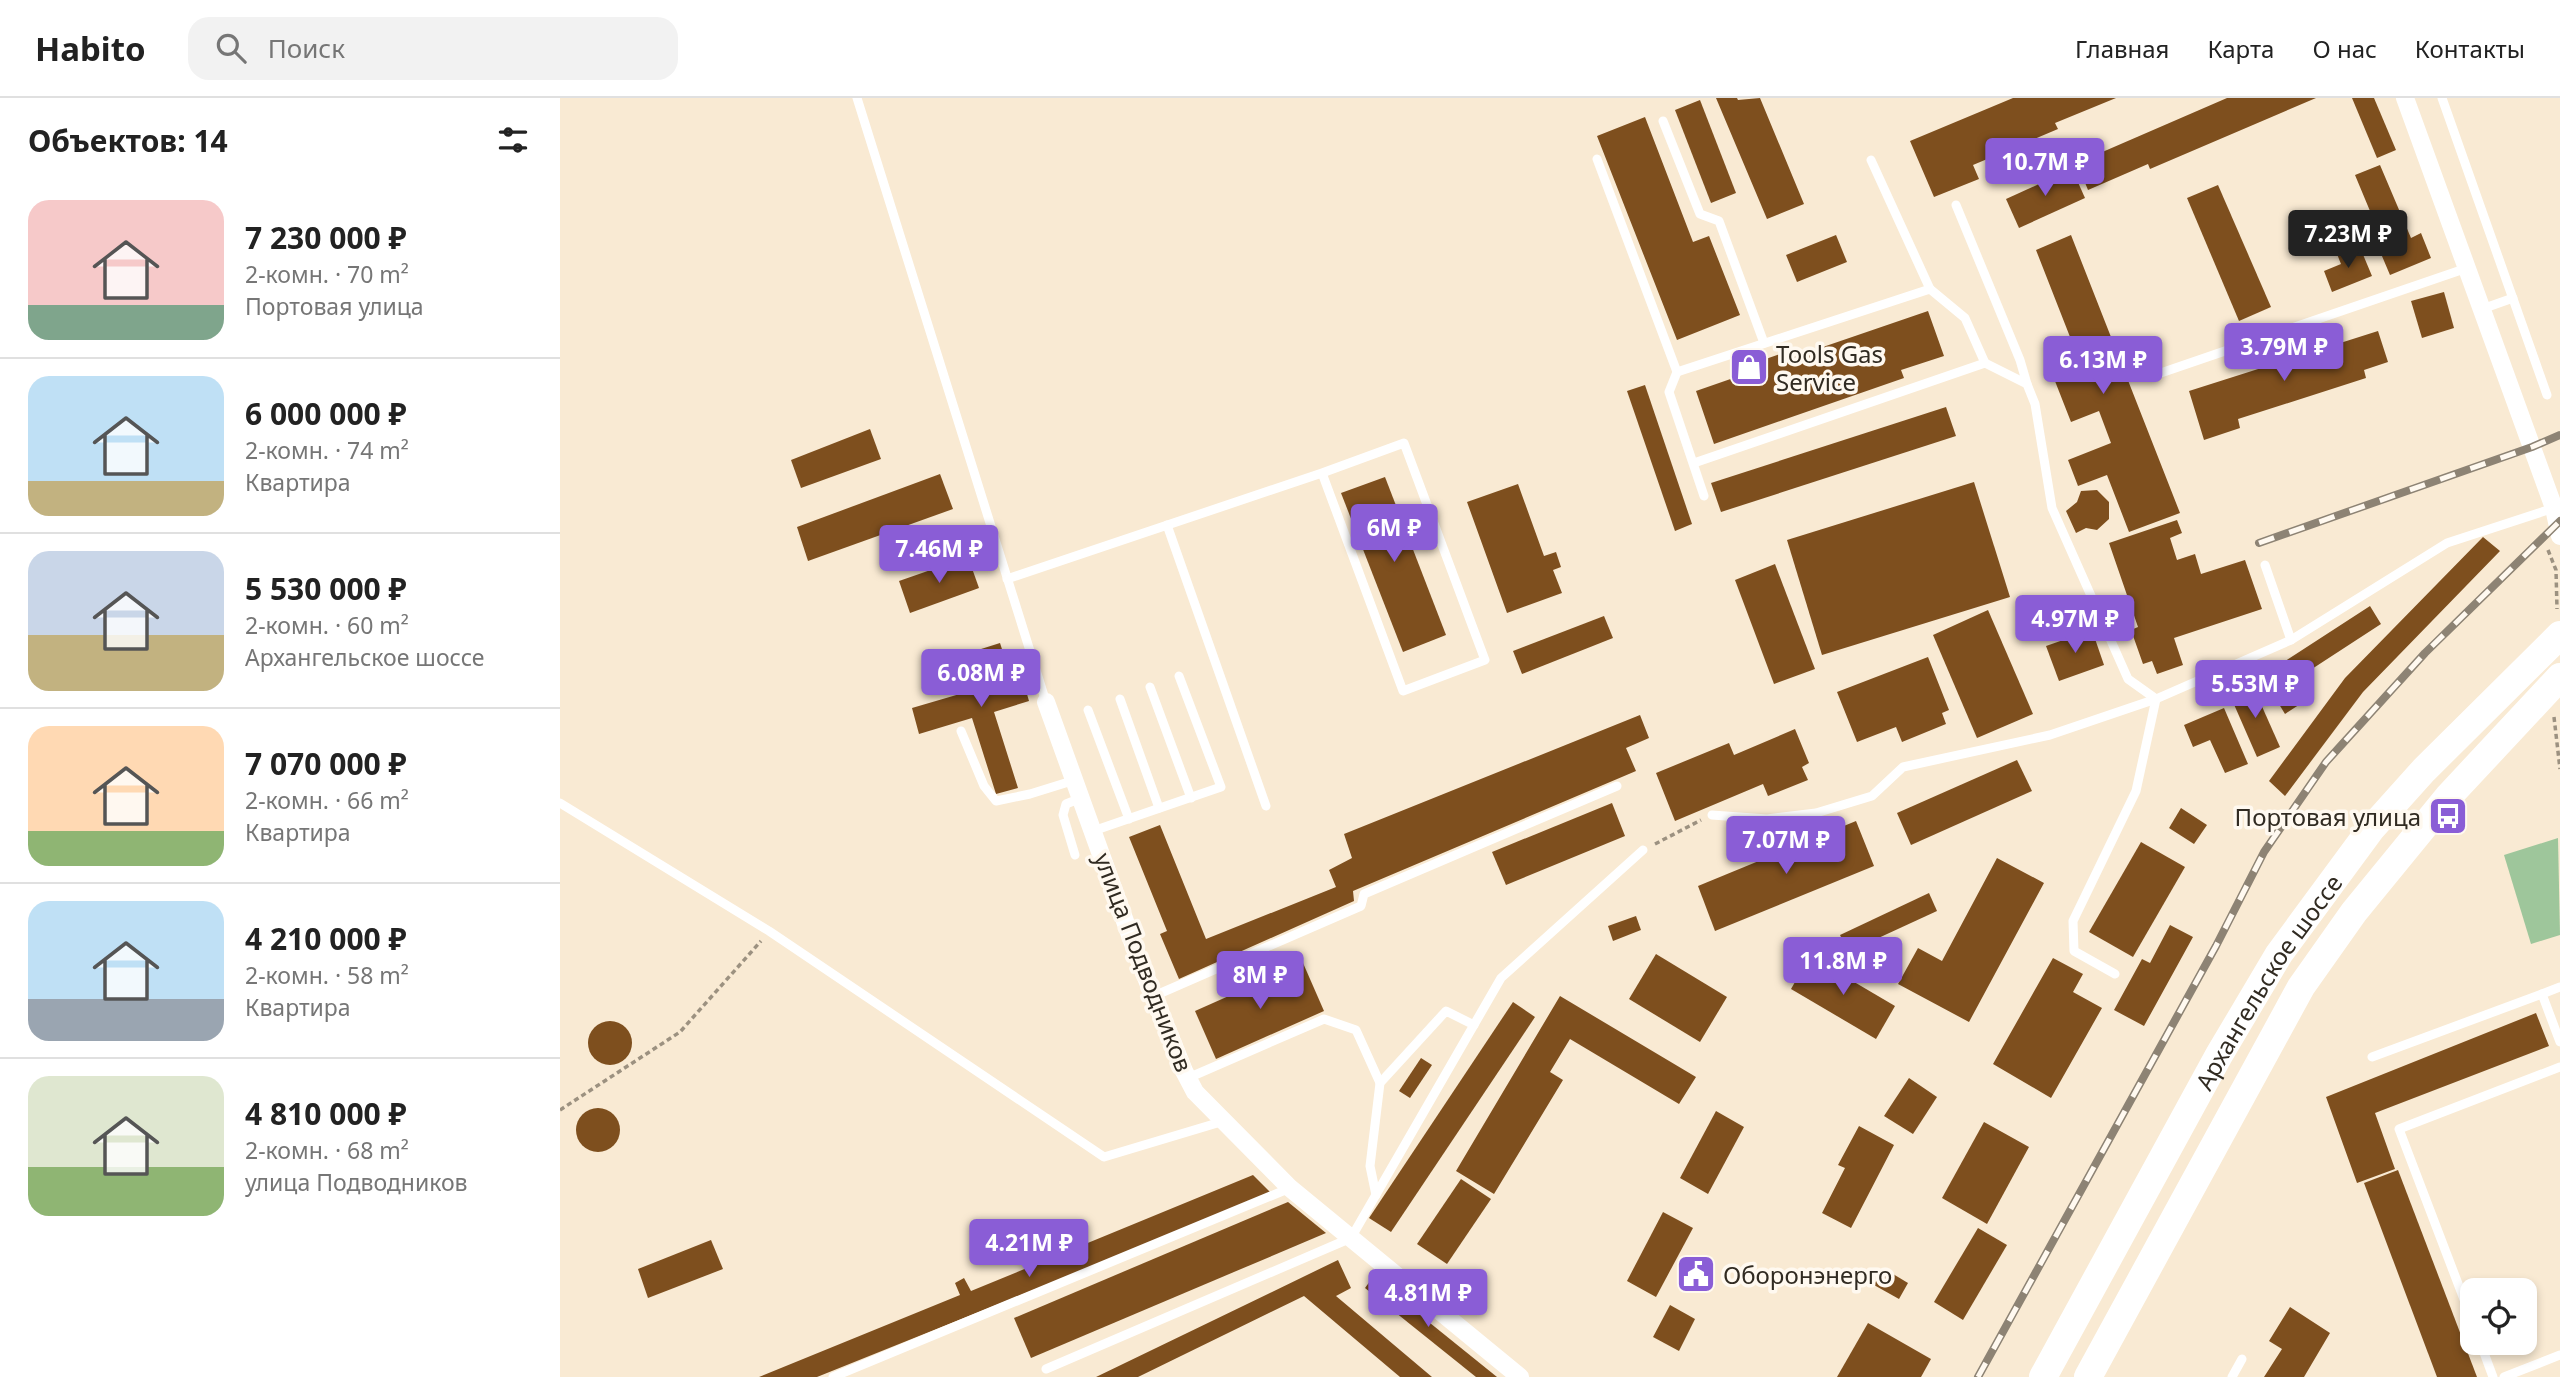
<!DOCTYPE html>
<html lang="ru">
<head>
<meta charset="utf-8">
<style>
  :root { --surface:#fff; --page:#f2f2f2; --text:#222; --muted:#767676; --line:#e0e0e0; --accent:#8a5dd6 }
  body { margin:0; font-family:"Noto Sans",sans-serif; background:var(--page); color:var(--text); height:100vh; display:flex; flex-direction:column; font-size:26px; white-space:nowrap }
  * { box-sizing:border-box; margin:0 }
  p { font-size:23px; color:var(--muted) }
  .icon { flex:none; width:38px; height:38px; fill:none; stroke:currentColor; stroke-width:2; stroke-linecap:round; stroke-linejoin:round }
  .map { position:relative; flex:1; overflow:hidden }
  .panel { display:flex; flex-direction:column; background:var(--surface); width:560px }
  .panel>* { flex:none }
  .controls { position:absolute; left:1900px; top:1180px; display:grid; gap:14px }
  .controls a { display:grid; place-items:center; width:77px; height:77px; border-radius:14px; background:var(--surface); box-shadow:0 4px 10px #0003; font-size:35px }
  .price { position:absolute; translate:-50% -60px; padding:0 16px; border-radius:7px; background:var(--accent); color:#fff; font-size:23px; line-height:46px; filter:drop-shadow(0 2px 4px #0008) }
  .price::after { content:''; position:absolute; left:50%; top:42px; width:21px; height:16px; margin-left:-10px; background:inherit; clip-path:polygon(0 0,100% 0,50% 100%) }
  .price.on { background:#222; color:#fff }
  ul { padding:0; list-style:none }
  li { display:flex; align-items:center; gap:21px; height:175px; padding:0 28px }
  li+li { border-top:2px solid var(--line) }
  li span { display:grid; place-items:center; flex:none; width:196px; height:140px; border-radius:21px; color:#555 }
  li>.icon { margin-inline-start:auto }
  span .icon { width:84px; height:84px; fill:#fffc; stroke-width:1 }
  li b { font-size:30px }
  h2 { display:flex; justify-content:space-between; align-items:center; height:84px; padding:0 28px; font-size:30px }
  header { display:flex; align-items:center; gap:42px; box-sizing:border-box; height:98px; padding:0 35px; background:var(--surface); border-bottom:2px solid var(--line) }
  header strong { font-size:33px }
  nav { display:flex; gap:38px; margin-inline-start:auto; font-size:24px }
  .search { width:490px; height:63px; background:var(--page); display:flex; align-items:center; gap:18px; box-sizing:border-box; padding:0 24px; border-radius:21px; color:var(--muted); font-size:26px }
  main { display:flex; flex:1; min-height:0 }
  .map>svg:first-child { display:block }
</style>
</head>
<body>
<header>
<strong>Habito</strong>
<div class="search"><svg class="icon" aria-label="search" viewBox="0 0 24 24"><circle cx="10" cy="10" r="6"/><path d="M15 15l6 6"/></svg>Поиск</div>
<nav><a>Главная</a><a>Карта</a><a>О нас</a><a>Контакты</a></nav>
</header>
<main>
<section class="panel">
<h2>Объектов: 14<svg class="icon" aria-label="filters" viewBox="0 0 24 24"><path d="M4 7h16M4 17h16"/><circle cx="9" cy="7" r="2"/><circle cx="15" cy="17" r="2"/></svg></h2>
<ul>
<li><span style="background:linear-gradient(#f6c9c9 75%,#7fa58c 0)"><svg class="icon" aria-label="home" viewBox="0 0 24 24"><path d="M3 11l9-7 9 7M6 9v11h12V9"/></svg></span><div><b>7 230 000 ₽</b><p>2-комн. · 70 m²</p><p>Портовая улица</p></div></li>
<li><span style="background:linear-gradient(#bfe0f5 75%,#c2b280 0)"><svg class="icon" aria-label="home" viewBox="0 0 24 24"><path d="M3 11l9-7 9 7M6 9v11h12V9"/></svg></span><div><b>6 000 000 ₽</b><p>2-комн. · 74 m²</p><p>Квартира</p></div></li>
<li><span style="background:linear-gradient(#c9d6e8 60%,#c2b280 0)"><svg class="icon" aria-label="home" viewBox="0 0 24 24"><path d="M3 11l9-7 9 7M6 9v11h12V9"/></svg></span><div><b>5 530 000 ₽</b><p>2-комн. · 60 m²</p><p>Архангельское шоссе</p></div></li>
<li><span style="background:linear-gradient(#ffd9b3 75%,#8fb573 0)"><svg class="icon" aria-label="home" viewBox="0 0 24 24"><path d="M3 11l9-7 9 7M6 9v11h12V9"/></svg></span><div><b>7 070 000 ₽</b><p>2-комн. · 66 m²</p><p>Квартира</p></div></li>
<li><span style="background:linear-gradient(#bfe0f5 70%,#9aa5b1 0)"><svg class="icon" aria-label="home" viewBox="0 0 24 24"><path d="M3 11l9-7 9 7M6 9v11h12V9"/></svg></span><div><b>4 210 000 ₽</b><p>2-комн. · 58 m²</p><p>Квартира</p></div></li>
<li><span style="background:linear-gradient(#dfe7d0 65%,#8fb573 0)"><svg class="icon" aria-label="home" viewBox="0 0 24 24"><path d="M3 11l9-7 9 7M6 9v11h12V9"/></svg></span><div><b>4 810 000 ₽</b><p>2-комн. · 68 m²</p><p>улица Подводников</p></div></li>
</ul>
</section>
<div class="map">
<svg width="2000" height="1279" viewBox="0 0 2000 1279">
  <rect width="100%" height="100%" fill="#f9ead3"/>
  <polygon fill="#9ec69b" points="1998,740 2000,837 1971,846 1944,757"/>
  <g fill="#7e4f1e">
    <polygon points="1156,0 1177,0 1178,2 1200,0 1244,106 1207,121"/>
    <polygon points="1453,0 1556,0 1495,25 1498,31 1413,67 1419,81 1374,99 1350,43"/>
    <polygon points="1667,0 1756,0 1590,71 1588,66 1528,92 1517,65"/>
    <polygon points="1792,0 1814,0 1836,52 1817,60"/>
    <polygon points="1140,2 1176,95 1151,105 1115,12"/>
    <polygon points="1085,19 1133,144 1149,138 1180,217 1117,242 1037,38"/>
    <polygon points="1820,67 1851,140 1861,135 1871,160 1830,177 1819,151 1825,149 1795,77"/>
    <polygon points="1512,71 1525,100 1459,130 1446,101"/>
    <polygon points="1658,87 1711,209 1679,223 1627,100"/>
    <polygon points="1276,137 1287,164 1237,184 1226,157"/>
    <polygon points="1511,137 1620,415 1569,434 1547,377 1518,388 1508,362 1551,345 1539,313 1511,324 1484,255 1512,244 1476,152"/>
    <polygon points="1799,147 1812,178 1772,194 1764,173 1781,166 1777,156"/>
    <polygon points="1884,194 1894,230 1862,240 1851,203"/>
    <polygon points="1368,213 1384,258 1341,272 1344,280 1154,346 1136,293 1182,277 1180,270 1223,255 1225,262"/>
    <polygon points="1818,233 1828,264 1804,272 1806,280 1678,321 1680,330 1644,342 1629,293"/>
    <polygon points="1085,287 1132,426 1115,433 1067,293"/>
    <polygon points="1386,309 1396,338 1161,414 1151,385"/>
    <polygon points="310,331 321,361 241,390 231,362"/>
    <polygon points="380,376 393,411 248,463 237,429"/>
    <polygon points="825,379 886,537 843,554 781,395"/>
    <polygon points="1414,384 1450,499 1262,557 1227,442"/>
    <polygon points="958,386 984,458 996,454 1001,469 993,472 1002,495 947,515 907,404"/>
    <polygon points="1537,392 1549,404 1549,421 1537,432 1526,430 1516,435 1506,413 1517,404 1521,393"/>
    <polygon points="1617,422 1622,435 1610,440 1617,462 1635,456 1641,476 1685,462 1702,511 1614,540 1623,567 1597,576 1592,563 1583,566 1571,532 1578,529 1549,445"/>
    <polygon points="1923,439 1940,453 1803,594 1725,698 1709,683 1785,580"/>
    <polygon points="408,459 419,490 350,515 339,483"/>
    <polygon points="1215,466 1255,571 1214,586 1175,482"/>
    <polygon points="1810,508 1821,526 1735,582 1748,601 1725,616 1702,578"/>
    <polygon points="1428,512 1473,616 1417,640 1373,537"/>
    <polygon points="1044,518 1053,540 962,576 953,553"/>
    <polygon points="1532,532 1544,567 1499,583 1486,548"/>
    <polygon points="440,545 452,582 462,579 469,603 434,614 458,690 436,696 412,620 359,636 352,610 410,593 399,558"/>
    <polygon points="1368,559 1389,612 1382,615 1386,626 1342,644 1336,629 1297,644 1277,594"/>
    <polygon points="1692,586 1720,649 1697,659 1669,595"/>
    <polygon points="1664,610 1688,666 1665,675 1650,642 1633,649 1624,627"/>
    <polygon points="1080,617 1089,640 1066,650 1076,673 793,793 794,803 619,881 600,836 607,833 569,739 600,727 646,841 776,789 769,772 792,760 784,736"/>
    <polygon points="1235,631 1249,665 1242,669 1248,682 1208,698 1203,686 1115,723 1096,675 1169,645 1174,657"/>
    <polygon points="1457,662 1472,693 1351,747 1337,715"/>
    <polygon points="1052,705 1065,738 946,787 932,754"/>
    <polygon points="1621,710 1647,727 1634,746 1609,730"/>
    <polygon points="1296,723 1314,768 1155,833 1138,788"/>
    <polygon points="1581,744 1625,769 1573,859 1529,834"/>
    <polygon points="1437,760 1484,785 1409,924 1338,886 1358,850 1382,863"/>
    <polygon points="1369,795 1377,813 1288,854 1280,837"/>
    <polygon points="1076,818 1081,832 1053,843 1048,828"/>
    <polygon points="1610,827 1633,839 1584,928 1554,912 1582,861 1590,865"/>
    <polygon points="1096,856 1167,899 1140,944 1069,901"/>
    <polygon points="1250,858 1335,908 1316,941 1231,891"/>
    <polygon points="1493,860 1523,876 1513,894 1542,910 1491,1000 1433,966"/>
    <polygon points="743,865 764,913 656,961 635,913"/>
    <polygon points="1000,898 1136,979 1119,1006 1010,941 990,974 1003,982 934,1096 896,1073"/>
    <polygon points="953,904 975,919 831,1134 809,1120"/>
    <polygon points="1976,915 1989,948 1815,1015 1835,1071 1797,1085 1766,999"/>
    <circle cx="50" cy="945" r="22"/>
    <polygon points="861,960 872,967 850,1000 839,993"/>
    <polygon points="1349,980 1377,999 1353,1036 1324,1018"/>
    <circle cx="38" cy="1032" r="22"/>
    <polygon points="1156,1013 1184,1029 1148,1096 1120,1080"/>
    <polygon points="1424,1024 1469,1049 1427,1126 1382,1100"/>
    <polygon points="1299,1028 1334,1047 1291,1130 1262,1115 1285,1070 1278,1067"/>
    <polygon points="1838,1072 1917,1279 1877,1279 1804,1085"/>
    <polygon points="693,1077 712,1096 257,1279 199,1279 400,1197 395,1185 404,1180 411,1193"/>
    <polygon points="901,1081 931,1101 887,1166 857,1146"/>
    <polygon points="728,1104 766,1135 471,1260 454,1220"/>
    <polygon points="1103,1114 1133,1130 1096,1199 1067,1183"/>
    <polygon points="1418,1130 1447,1147 1403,1222 1374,1204"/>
    <polygon points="151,1142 163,1171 88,1200 78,1171"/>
    <polygon points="778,1162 791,1190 776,1198 872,1279 840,1279 744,1198 578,1279 536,1279"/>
    <polygon points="1323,1170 1348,1185 1339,1201 1314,1187"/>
    <polygon points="813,1179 937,1279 916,1279 805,1190"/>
    <polygon points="1110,1207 1135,1221 1119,1253 1093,1239"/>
    <polygon points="1730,1209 1770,1235 1744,1279 1704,1279 1722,1251 1709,1243"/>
    <polygon points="1308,1225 1371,1261 1361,1279 1277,1279"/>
  </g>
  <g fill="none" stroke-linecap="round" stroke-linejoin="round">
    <g stroke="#9c9180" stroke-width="3.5" stroke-dasharray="5 3.5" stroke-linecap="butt">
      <polyline points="1988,452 1996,472 1997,511"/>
      <polyline points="1994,619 2000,671"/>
      <polyline points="1095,746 1141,722"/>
      <polyline points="0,1012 120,934 201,843"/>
    </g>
    <g stroke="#fff" stroke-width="9">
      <polyline points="297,0 486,604"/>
      <polyline points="1882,0 1987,297"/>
      <polyline points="1103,23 1140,116 1159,123 1204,245"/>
      <polyline points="1037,61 1117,274 1109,294 1144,398"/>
      <polyline points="1311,62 1370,191"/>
      <polyline points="1396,107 1460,262 1467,286"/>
      <polyline points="1922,211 1953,200"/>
      <polyline points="1117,274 1370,191 1405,220 1425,265"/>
      <polyline points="1592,278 1907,170"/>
      <polyline points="1134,365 1425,265 1467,286 1475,306 1492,410 1568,581 1596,601"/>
      <polyline points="607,427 706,708"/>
      <polyline points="1705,467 1731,542"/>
      <polyline points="447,481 762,375 844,345 925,562 843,593 762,375"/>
      <polyline points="590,589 631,700"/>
      <polyline points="560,601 599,710"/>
      <polyline points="528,612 569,721"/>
      <polyline points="401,633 424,688 436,703 470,696 515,682"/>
      <polyline points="0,705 209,833 544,1059 664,1023"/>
      <polyline points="1152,717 1207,721 1256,715 1312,698 1343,669 1490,637 1596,601 1731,542 1887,445 1994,410"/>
      <polyline points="533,733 661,689 619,578"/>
      <polyline points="515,757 503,717 506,706 521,700"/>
      <polyline points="1555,876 1514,853 1513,823 1576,693 1596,601"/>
      <polyline points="2000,889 1982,896 2000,944"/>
      <polyline points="594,898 801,808 804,796 1057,688"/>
      <polyline points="1812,959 1982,896"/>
      <polyline points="628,980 764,921 796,932 820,985"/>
      <polyline points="816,1097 810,1068 820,985 886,913 914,927"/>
      <polyline points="1913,1225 1839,1031 2000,969"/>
      <polyline points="1920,1244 1933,1279"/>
      <polyline points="486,1271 791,1140 941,880 1083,752"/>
      <polyline points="273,1279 730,1090"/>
      <polyline points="1672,1279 1682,1261"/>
      <polyline points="1944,1279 2000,1257"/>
    </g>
    <g stroke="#fff" stroke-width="18">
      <polyline points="1845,0 1994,410 2000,438"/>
      <polyline points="486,604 579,862 624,973 635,994 730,1090 960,1279"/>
    </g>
    <g stroke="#fff" stroke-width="28">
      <path id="s1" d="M1483 1279 1659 957 1719 856 1811 731 1864 672 2000 537"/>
      <polyline points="1528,1279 1741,889 1794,814 1888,699 2000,579"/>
    </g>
    <g stroke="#8d8374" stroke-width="8">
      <g id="rail">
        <polyline points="1699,445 1972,349 2000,337"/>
        <polyline points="1418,1279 1656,848 1704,754 1766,664 1865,555 2000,423"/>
      </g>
    </g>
    <use href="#rail" stroke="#fff9f0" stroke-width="5" stroke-dasharray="16" stroke-linecap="butt"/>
  </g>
  <defs>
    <g id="shop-square" transform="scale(2.0125)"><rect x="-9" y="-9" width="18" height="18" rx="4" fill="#8a5dd6" stroke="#fff9f0"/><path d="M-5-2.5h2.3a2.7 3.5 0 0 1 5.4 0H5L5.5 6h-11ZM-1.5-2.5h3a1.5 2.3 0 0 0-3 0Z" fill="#fff"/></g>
    <g id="bus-square" transform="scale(2.0125)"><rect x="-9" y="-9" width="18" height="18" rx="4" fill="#8a5dd6" stroke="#fff9f0"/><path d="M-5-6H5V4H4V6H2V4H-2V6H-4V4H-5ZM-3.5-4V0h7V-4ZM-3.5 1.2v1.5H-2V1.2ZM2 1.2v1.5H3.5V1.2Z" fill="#fff"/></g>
    <g id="civic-square" transform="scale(2.0125)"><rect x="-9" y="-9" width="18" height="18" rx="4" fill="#8a5dd6" stroke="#fff9f0"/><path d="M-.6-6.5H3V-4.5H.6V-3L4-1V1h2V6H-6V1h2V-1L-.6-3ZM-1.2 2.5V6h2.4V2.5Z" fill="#fff"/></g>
  </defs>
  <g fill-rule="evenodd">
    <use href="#shop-square" x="1189" y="269"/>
    <use href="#bus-square" x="1888" y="718"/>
    <use href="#civic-square" x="1136" y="1176"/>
  </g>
  <g text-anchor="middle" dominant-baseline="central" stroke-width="7" stroke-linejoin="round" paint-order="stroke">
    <g font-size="24" fill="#312b22" stroke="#fff9f0" text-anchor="start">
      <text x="1216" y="255">Tools Gas<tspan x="1216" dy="28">Service</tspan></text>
      <text x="1861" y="718" text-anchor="end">Портовая улица</text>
      <text x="1163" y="1176">Оборонэнерго</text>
    </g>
    <g font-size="24" fill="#312b22" stroke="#fff9f0">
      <text transform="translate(584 864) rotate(69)">улица Подводников</text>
      <text stroke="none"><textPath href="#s1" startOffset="455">Архангельское шоссе</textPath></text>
    </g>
  </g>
</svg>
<div class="controls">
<a><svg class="icon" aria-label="locate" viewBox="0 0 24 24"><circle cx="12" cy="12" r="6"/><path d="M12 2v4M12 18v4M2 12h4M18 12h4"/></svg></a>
</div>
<b class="price" style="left:1485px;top:100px">10.7M ₽</b>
<b class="price on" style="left:1788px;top:172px">7.23M ₽</b>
<b class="price" style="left:1724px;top:285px">3.79M ₽</b>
<b class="price" style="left:1543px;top:298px">6.13M ₽</b>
<b class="price" style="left:834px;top:466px">6M ₽</b>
<b class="price" style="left:379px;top:487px">7.46M ₽</b>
<b class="price" style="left:1515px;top:557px">4.97M ₽</b>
<b class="price" style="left:421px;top:611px">6.08M ₽</b>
<b class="price" style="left:1695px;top:622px">5.53M ₽</b>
<b class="price" style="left:1226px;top:778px">7.07M ₽</b>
<b class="price" style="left:1283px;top:899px">11.8M ₽</b>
<b class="price" style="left:700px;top:913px">8M ₽</b>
<b class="price" style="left:469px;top:1181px">4.21M ₽</b>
<b class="price" style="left:868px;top:1231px">4.81M ₽</b>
</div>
</main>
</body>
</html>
